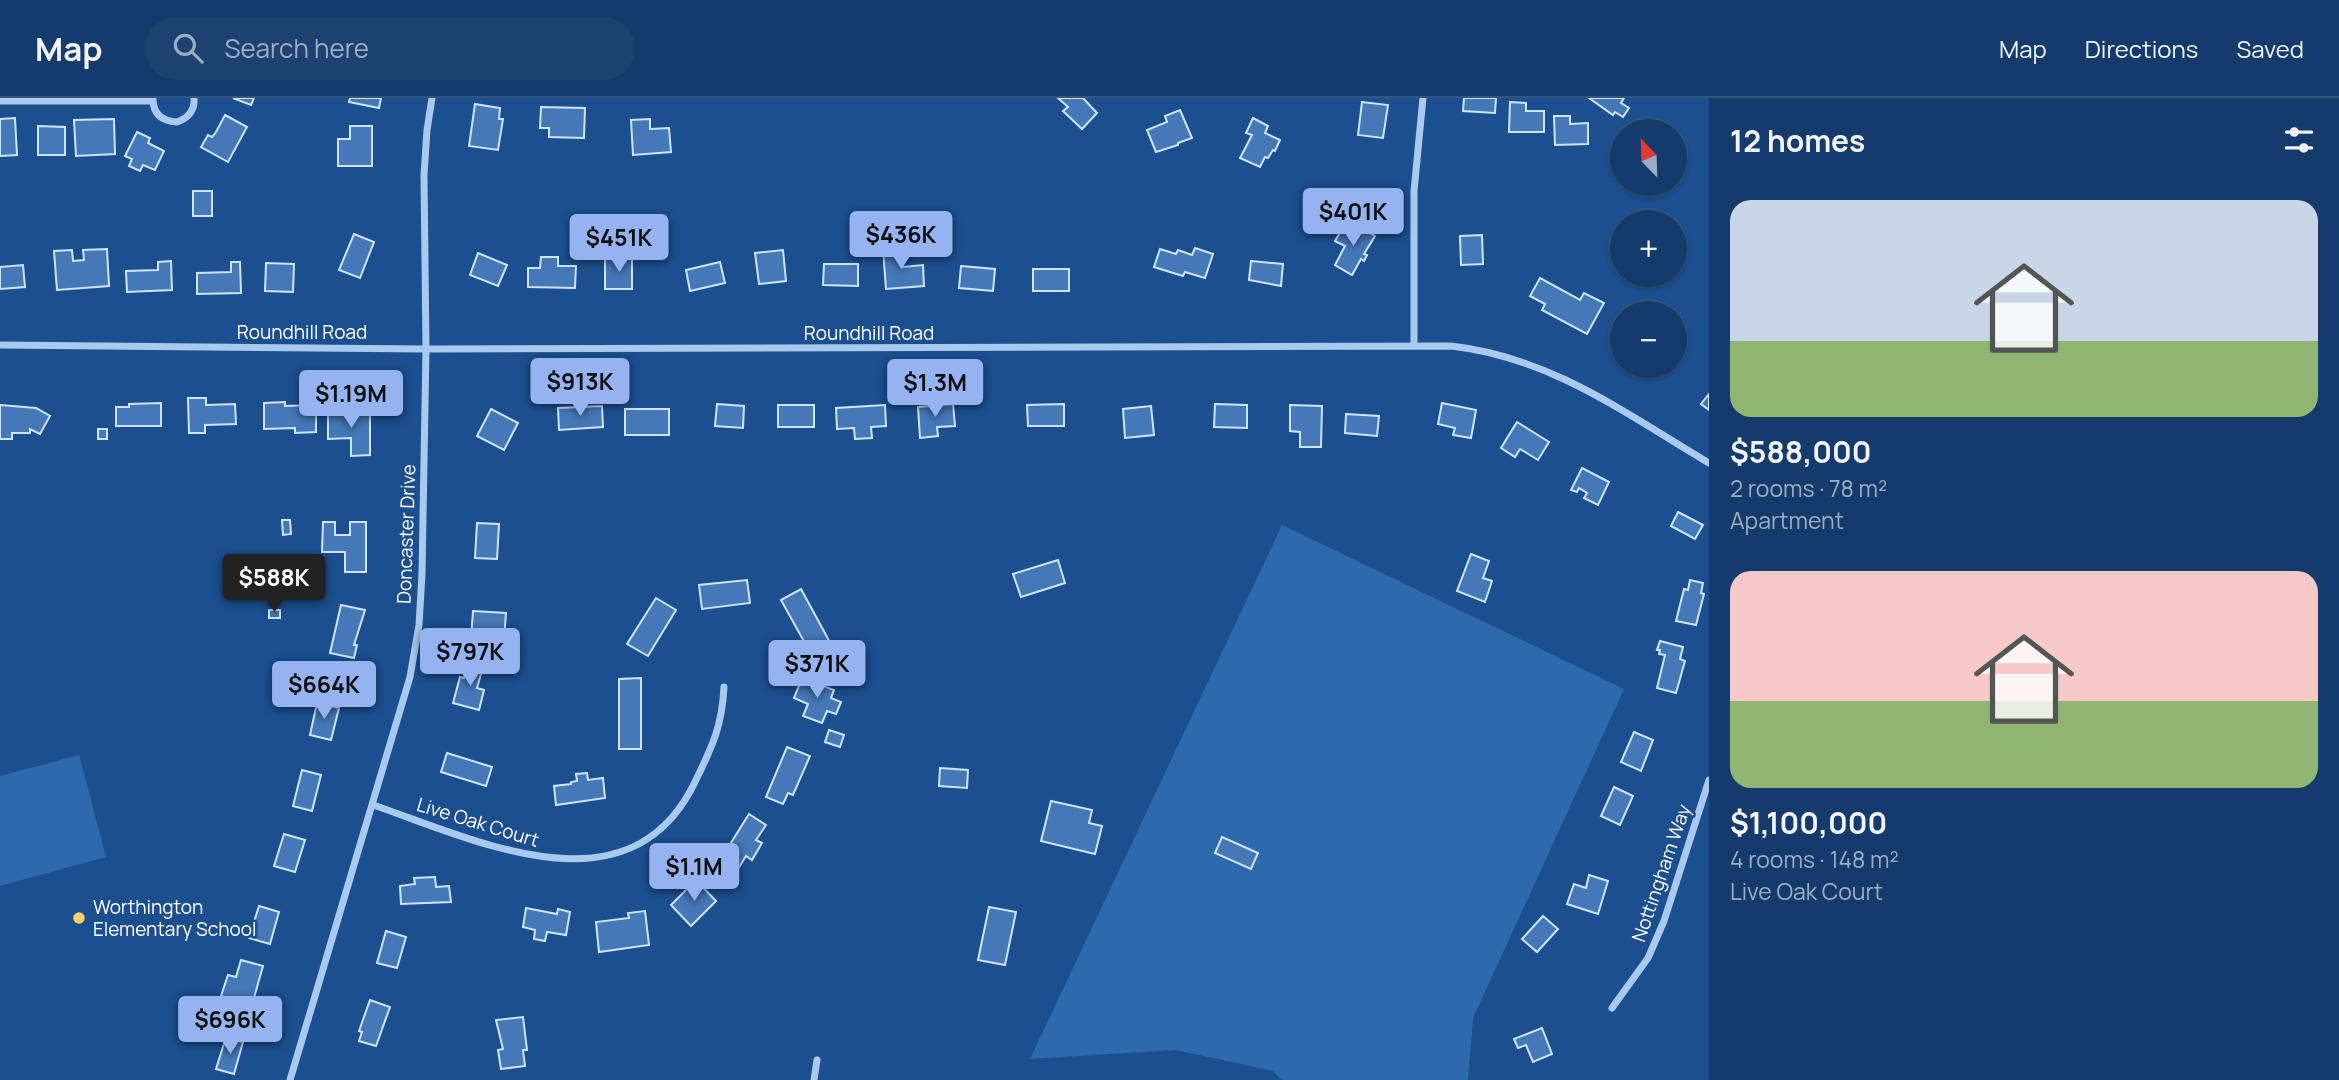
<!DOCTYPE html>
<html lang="en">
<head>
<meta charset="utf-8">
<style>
  :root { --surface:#143b6b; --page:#1d4271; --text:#f1f3f6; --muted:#9dadc1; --line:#33557e; --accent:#95b2f1 }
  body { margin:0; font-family:Manrope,sans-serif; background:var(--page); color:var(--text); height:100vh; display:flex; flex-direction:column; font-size:26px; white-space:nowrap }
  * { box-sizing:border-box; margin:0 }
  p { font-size:23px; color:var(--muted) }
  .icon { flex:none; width:38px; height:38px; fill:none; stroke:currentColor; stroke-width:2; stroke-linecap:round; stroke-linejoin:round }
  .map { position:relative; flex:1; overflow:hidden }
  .sheet { display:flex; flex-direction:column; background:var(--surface); width:630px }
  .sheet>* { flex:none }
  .needle { width:46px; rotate:337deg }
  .fabs { position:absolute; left:1610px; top:21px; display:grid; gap:14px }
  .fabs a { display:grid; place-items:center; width:77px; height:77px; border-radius:50%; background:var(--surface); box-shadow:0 2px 5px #0004,0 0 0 2px var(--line); font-size:35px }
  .price { position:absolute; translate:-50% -60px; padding:0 16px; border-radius:7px; background:var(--accent); color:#111; font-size:23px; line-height:46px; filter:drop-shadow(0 2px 4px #0008) }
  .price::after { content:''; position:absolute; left:50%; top:42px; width:21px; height:16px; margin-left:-10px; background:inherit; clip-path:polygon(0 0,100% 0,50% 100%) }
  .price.current { background:#222; color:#fff }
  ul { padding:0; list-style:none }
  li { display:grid; align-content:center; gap:14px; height:371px; padding:0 21px }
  li span { display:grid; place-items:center; height:217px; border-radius:21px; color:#555 }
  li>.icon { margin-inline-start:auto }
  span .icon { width:126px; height:126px; fill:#fffc; stroke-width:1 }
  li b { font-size:30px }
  h2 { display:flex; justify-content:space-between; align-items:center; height:84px; padding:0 21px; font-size:30px }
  header { display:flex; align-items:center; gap:42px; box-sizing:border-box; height:98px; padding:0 35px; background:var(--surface); border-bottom:2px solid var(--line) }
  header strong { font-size:33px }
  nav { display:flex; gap:38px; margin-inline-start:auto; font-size:24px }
  .search { width:490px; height:63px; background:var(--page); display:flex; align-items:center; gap:18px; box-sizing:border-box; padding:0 24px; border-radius:38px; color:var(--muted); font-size:26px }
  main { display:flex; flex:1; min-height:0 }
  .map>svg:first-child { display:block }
</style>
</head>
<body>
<header>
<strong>Map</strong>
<div class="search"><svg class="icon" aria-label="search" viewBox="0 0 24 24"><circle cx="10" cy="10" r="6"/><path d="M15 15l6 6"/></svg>Search here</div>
<nav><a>Map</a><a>Directions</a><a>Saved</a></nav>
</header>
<main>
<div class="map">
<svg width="1709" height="982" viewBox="0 0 1709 982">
  <rect width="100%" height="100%" fill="#1b4f8f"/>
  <g fill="#2e69ad">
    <polygon points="1282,427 1624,591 1473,920 1468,982 1282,982 1273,973 1176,952 1030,961"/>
    <polygon points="79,657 106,759 0,788 0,678"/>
  </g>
  <g fill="#4478b7" stroke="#cfe3fa" stroke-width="2">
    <polygon points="233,0 254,0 251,7"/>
    <polygon points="350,0 381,0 379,10 349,4"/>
    <polygon points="1058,0 1083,0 1097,15 1082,31 1063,13 1068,9"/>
    <polygon points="1464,0 1496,0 1495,15 1463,13"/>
    <polygon points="1589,0 1624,0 1621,5 1629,10 1623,19 1615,14 1613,17"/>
    <polygon points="1362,4 1388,7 1383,40 1358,37"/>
    <polygon points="1510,4 1526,5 1526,13 1544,13 1544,34 1509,34"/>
    <polygon points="475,6 500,10 499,21 503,21 498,52 469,48"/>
    <polygon points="541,9 585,10 584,40 549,39 549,30 540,30"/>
    <polygon points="1180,12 1192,40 1178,45 1178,47 1156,54 1147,32 1167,24 1165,18"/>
    <polygon points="225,17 247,29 228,64 201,49 208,37 212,39 216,34"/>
    <polygon points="1554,18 1570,18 1570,26 1588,25 1588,46 1555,47"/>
    <polygon points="15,20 17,57 0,58 0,21"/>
    <polygon points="1253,20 1268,28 1265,35 1280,42 1275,53 1273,52 1268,60 1265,59 1260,69 1240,60 1252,37 1246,35"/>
    <polygon points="114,21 115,56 76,58 74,22"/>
    <polygon points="650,21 650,31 669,30 671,54 633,57 631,22"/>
    <polygon points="38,28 65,29 65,57 38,57"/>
    <polygon points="350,28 372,28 372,68 338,68 338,41 350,41"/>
    <polygon points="137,34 150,40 148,45 164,53 155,72 143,67 140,73 129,68 132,61 125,58"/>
    <rect x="193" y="93" width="19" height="25"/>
    <polygon points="1345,126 1355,132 1357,128 1375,138 1364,156 1367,157 1364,163 1361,161 1352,177 1335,167 1345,148 1335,143"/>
    <polygon points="354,136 374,144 360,180 339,172"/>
    <polygon points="1482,137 1483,166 1461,167 1460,138"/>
    <polygon points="902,150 903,169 923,167 924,188 886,191 883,151"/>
    <polygon points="1195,150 1213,156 1205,180 1185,174 1183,178 1154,169 1160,151 1176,156 1178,152 1192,157"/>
    <polygon points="107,151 109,188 57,192 54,153 72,152 73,163 84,162 83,152"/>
    <polygon points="783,152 786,183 759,186 755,155"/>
    <polygon points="478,155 507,167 498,188 470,177"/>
    <polygon points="541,159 558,159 558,168 576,168 575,190 528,189 528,170 540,170"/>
    <rect x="605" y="160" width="27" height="31"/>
    <polygon points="171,163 172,192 127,194 126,173 158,172 158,164"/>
    <polygon points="1251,163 1283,166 1281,188 1249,182"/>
    <polygon points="231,164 240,164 241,195 197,196 197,175 231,174"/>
    <polygon points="720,164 725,185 690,193 686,172"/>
    <polygon points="266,165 294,166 293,194 265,193"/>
    <polygon points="824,166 858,166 858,188 823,187"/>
    <polygon points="23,167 25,189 0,191 0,169"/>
    <polygon points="961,168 995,171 993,193 959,190"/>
    <rect x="1033" y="171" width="36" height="22"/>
    <polygon points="1540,180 1580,202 1584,195 1604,205 1587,236 1542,212 1545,206 1530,198"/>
    <polygon points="1709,296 1709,312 1701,306"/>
    <polygon points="188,300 206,300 206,307 235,306 236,326 205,327 205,335 189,335"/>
    <polygon points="285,304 285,308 316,307 316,334 295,335 295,330 264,331 264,305"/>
    <polygon points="161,305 161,328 116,328 116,309 129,309 129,306"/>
    <polygon points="1442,305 1476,312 1471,340 1453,337 1455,330 1438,326"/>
    <polygon points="717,306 744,308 743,330 715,328"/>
    <polygon points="953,306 955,328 937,329 938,338 920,340 918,309"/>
    <polygon points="1064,306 1064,328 1028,328 1027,307"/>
    <polygon points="1215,306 1247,307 1247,330 1214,329"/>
    <polygon points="0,307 36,310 50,318 40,336 30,331 30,335 12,335 12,341 0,341"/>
    <rect x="778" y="307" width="36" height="22"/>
    <polygon points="885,307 886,328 871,329 872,340 855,341 854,330 837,331 836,310"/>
    <polygon points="1290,307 1322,308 1321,349 1300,349 1300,334 1290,333"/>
    <polygon points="602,308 603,329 559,332 558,310"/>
    <polygon points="1151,308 1154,337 1125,340 1123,311"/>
    <polygon points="491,311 518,325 504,352 477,338"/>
    <rect x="625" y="311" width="44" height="26"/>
    <polygon points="328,313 370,313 370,357 351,358 351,340 328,341"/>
    <polygon points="1346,316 1379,318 1377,338 1345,335"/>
    <polygon points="1517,324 1549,344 1538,362 1520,351 1515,359 1501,350"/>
    <rect x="98" y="331" width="9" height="10"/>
    <polygon points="1582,370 1609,384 1598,407 1584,400 1587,395 1579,390 1577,394 1571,392"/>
    <polygon points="1678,414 1703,427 1695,441 1671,428"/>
    <polygon points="282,422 290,422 291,436 283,437"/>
    <polygon points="323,424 335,424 335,437 350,437 350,424 366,424 366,474 345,474 345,454 322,454"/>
    <polygon points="477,425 499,426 497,461 475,460"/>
    <polygon points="1471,456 1489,463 1483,480 1492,483 1485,504 1457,493"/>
    <polygon points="1058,462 1065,485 1021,499 1013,476"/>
    <polygon points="747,482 750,505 702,511 699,487"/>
    <polygon points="1690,482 1703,485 1701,495 1704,496 1696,527 1676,523 1684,491 1688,492"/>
    <polygon points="801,491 832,548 812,558 781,502"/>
    <polygon points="656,500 676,512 648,558 627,546"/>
    <polygon points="341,507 365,512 354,547 357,547 354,560 330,555"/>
    <rect x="269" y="512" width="11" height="8"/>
    <polygon points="473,513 506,515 504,542 471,540"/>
    <polygon points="1660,543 1683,549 1680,561 1685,563 1676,595 1657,590 1665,557 1659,556 1660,552 1657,552"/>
    <polygon points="468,565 483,569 477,590 484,592 479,612 453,605 460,579 464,580"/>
    <polygon points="641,580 641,651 619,651 619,581"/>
    <polygon points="802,580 834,592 831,600 841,604 836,616 827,613 822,625 803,618 808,606 794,600"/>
    <polygon points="317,605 339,610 331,642 310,637"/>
    <polygon points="829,632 844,637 840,649 825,644"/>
    <polygon points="1634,634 1653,642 1641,673 1621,664"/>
    <polygon points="787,649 810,658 793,697 788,695 783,706 766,699"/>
    <polygon points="447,655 492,669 486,688 441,674"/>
    <polygon points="940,670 968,672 967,690 939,688"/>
    <polygon points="302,672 321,677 312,713 293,708"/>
    <polygon points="587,675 588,682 603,680 605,700 556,707 554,688 571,686 571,684 577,683 576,676"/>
    <polygon points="1614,689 1633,698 1620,727 1601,718"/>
    <polygon points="1051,703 1092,712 1089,725 1102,728 1095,756 1041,743"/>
    <polygon points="749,716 766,727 756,742 762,745 752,762 746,758 738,771 721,761"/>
    <polygon points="284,736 305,742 295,774 274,768"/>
    <polygon points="1222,739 1258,755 1251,771 1215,755"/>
    <polygon points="1589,777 1608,783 1598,816 1567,806 1574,786 1586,790"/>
    <polygon points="435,779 436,789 449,788 451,804 401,806 400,788 415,786 414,780"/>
    <polygon points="696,782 716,803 691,828 671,807"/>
    <polygon points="259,808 279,814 270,846 249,840"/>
    <polygon points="989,809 1016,814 1005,867 978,862"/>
    <polygon points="526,810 557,816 558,811 570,814 566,837 547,834 545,843 534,841 535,832 523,829"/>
    <polygon points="645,813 649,847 599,854 596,824 629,820 628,815"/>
    <polygon points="1543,818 1558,831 1537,854 1522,841"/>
    <polygon points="386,833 406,839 397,870 377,865"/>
    <polygon points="241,862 263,868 252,907 221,898 228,877 236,879"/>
    <polygon points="370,902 390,909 376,948 359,943 362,934 359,933"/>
    <polygon points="523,919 527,952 523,952 525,968 501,971 498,952 503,951 496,922"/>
    <polygon points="1542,930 1552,956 1533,964 1526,947 1518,950 1514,941"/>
    <polygon points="226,939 243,944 234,976 216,971"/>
  </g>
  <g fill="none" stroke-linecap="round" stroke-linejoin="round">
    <g stroke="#a9c9ee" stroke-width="7">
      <path d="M153 1C153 16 162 23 177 24 188 20 195 13 194 0"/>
      <polyline points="0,3 152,3"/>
      <polyline points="1414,246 1414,93 1423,0"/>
      <path d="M0 247 426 251 1451 248C1550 259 1625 315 1709 365"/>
      <path d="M373 707C476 742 630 819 695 684 712 649 722 629 724 589"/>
      <polyline points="1612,910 1648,860 1664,823 1709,682"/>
      <polyline points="290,982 410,579 419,527 422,476 426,251 424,77 427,32 432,0"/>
      <polyline points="814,982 817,962"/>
    </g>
  </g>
  <circle fill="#ffd166" stroke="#1b4f8f" stroke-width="2.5" cx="79" cy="820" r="7"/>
  <g text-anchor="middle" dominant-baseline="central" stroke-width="5" stroke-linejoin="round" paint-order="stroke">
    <g font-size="19" fill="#fff" stroke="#1b4f8f">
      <text x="302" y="234">Roundhill Road</text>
      <text x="869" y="235">Roundhill Road</text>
      <text transform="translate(406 436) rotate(-88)">Doncaster Drive</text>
      <text transform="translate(478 724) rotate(17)">Live Oak Court</text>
      <text transform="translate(1661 775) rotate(-71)">Nottingham Way</text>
    </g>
    <g font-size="19" fill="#fff" stroke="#1b4f8f" text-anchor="start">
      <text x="93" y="809">Worthington<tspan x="93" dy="22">Elementary School</tspan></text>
    </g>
  </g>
</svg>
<div class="fabs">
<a><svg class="needle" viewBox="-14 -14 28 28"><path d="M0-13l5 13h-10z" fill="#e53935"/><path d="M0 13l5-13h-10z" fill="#9dadc1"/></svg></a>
<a>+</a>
<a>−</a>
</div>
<b class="price" style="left:1353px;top:150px">$401K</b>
<b class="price" style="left:901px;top:173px">$436K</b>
<b class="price" style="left:619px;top:176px">$451K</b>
<b class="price" style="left:580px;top:320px">$913K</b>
<b class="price" style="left:935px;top:321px">$1.3M</b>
<b class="price" style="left:351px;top:332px">$1.19M</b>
<b class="price current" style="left:274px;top:516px">$588K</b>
<b class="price" style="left:470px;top:590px">$797K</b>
<b class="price" style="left:817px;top:602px">$371K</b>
<b class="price" style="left:324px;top:623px">$664K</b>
<b class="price" style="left:694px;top:805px">$1.1M</b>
<b class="price" style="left:230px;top:958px">$696K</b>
</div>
<section class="sheet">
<h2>12 homes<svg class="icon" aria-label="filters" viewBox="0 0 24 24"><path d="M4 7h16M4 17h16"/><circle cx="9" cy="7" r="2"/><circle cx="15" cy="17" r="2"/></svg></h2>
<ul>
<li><span style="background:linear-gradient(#c9d6e8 65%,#8fb573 0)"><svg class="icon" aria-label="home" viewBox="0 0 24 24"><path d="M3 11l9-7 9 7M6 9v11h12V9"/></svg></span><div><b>$588,000</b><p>2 rooms · 78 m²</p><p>Apartment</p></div></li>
<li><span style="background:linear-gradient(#f6c9c9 60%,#8fb573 0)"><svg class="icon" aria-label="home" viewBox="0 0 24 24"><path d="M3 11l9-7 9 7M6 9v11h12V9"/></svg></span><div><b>$1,100,000</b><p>4 rooms · 148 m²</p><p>Live Oak Court</p></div></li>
</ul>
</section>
</main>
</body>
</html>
